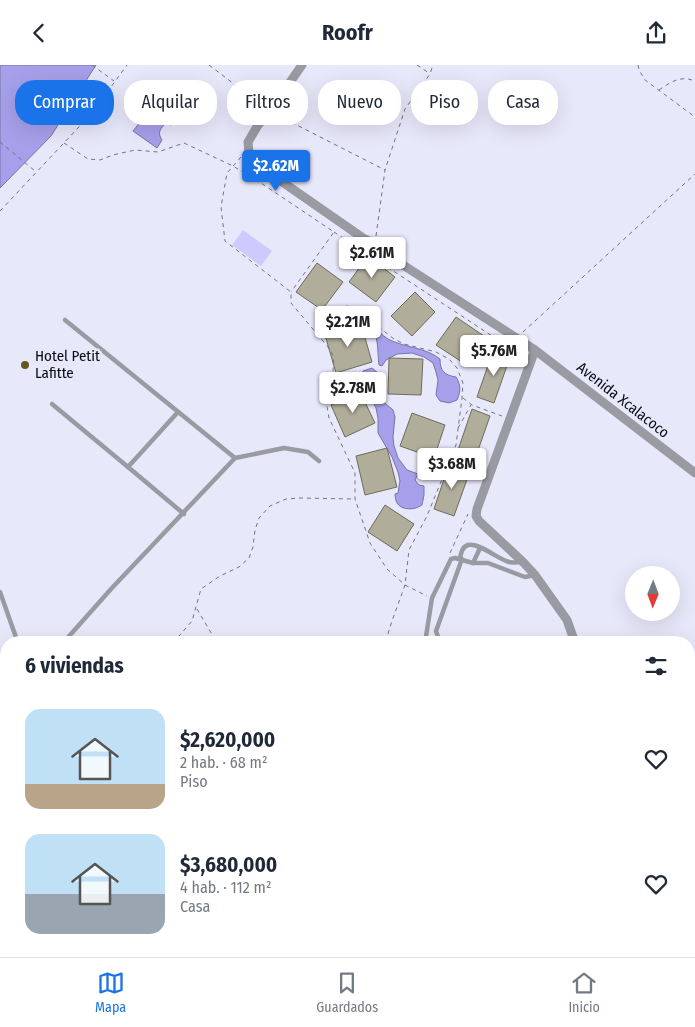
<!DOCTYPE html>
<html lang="es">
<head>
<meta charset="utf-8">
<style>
  :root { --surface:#fff; --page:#f6f6f7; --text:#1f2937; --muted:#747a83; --line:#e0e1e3; --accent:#1a73e8 }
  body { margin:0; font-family:"Fira Sans Condensed",sans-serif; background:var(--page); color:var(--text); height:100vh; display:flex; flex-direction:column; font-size:19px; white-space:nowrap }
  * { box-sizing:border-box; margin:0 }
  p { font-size:16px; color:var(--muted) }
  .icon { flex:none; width:28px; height:28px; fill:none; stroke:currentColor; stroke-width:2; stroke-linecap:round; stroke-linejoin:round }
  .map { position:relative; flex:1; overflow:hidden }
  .sheet { position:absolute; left:0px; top:571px; width:695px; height:321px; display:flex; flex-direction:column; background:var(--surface); border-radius:20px 20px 0 0; box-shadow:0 5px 20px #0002 }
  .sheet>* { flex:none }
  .top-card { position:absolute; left:15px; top:15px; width:665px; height:45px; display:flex; gap:10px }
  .needle { width:32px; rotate:181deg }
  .tools { position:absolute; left:625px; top:501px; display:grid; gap:10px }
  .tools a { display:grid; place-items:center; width:55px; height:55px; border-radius:50%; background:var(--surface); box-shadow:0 5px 20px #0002; font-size:25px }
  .price { position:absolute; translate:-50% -42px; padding:0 11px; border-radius:5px; background:#fff; color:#222; font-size:16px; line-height:32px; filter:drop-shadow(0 1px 2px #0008) }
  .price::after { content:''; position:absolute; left:50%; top:30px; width:15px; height:11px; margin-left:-8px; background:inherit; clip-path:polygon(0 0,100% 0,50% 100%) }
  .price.active { background:var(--accent); color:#fff }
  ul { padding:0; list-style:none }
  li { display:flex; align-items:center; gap:15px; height:125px; padding:0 25px }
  li span { display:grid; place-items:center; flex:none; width:140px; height:100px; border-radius:15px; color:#555 }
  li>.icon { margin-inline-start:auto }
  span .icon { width:60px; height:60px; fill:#fffc; stroke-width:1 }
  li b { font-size:21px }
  h2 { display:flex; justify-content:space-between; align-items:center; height:60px; padding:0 25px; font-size:21px }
  .tag { padding:0 18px; border-radius:20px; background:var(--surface); box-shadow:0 5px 20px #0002; font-size:18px; line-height:45px }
  .tag.active { background:var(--accent); color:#fff }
  header { display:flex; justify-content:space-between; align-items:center; height:65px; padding:0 25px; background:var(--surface); font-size:22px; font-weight:700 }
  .dock { display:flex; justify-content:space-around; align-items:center; height:70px; border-top:1px solid var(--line); background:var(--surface); font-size:14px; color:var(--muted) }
  .dock a { display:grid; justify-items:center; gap:2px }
  .dock .active { color:var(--accent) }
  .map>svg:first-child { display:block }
</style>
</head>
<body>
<header><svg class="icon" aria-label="back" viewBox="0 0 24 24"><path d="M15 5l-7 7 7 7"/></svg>Roofr<svg class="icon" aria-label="share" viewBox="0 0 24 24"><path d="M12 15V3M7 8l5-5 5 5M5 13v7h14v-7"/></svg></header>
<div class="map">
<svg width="695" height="892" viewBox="0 0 695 892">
  <rect width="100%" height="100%" fill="#e8e8fb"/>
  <polygon fill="#cdcbfd" points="243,165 272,186 261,201 232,180"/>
  <g fill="#a6a0ea" stroke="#7873a9">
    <polygon points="0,0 96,0 51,71 0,123"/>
    <path d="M169 19C174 26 186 49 177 57 175 59 172 59 170 60 168 49 170 40 158 34Z"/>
    <path d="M149 46 154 51 162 50 164 60C159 65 158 69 162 75L157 83 133 66Z"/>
    <path d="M356 244C370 252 375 266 388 274 405 283 425 282 440 294 440 306 444 310 456 312 461 320 461 326 457 335L449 338 440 336 436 330 438 315 436 307 433 298 424 292 412 288 397 289 386 295 382 301 379 300C377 286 380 265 365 258L353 262 348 259 345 255V249L349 246Z"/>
    <path d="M372 303 378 308 376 328 379 333 393 345 395 352 393 372 394 381 398 393 407 405 418 409 415 415 419 420 424 421V430L422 440C415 445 402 446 397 438 396 436 395 432 395 429L398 428 400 416 398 407 392 392 378 368V353L376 343 366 323V314L361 312 363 306Z"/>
  </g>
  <g fill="#b1ad9b" stroke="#6e6b59">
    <polygon points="368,191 395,212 376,237 349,217"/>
    <polygon points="317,198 343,217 322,245 296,227"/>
    <polygon points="415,227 435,247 412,271 391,251"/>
    <polygon points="456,252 484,271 465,299 436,280"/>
    <polygon points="361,259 372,297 336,308 325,270"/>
    <polygon points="493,286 510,292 494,338 477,332"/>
    <polygon points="389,293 423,294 421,330 388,329"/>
    <polygon points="360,327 375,358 345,372 331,340"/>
    <polygon points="472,344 490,351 475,394 457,388"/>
    <polygon points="412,348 445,360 434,393 400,381"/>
    <polygon points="387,383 397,422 365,430 356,391"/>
    <polygon points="449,399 470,406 454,451 434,444"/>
    <polygon points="385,440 414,459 397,486 368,467"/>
  </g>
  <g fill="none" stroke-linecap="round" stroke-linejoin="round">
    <g stroke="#73737f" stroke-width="1" stroke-dasharray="4 4" stroke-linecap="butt">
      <polyline points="92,0 114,16"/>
      <polyline points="209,0 263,41"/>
      <polyline points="417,0 429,8"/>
      <polyline points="638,0 639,5 645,15 695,52"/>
      <path d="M659 25C671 17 680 10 695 16"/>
      <polyline points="277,50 385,105"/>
      <polyline points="0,77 35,106"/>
      <polyline points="64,78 88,94 100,95 113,90 135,85 158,87 184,78 233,101 264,120 334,167 291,227"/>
      <polyline points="241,92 227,108 221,142 225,176 291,227 291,238 328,282 334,292 333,306 326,336 329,353 355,408 355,434 370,478 387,504 405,520 392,556 385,578"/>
      <polyline points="0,146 92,48 127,0"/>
      <polyline points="334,167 521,290 522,293"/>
      <polyline points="376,171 385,105 405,44 430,9 433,0"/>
      <polyline points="346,241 358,243 367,248 380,263 394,274 404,279 436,287 449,294 457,303 463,318 462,333 456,380 427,451 409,485 405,520 427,531"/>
      <polyline points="523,267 695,109"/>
      <polyline points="463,333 472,340 502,351"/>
      <polyline points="458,363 471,340"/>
      <polyline points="450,488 468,449"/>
      <polyline points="197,544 217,578"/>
      <polyline points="173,578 192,556 201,524 220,511 239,502 249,493 253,482 255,465 259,453 270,441 286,434 299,433 355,434"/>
    </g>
    <g stroke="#9a9aa2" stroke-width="4.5">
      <polyline points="65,255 235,393"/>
      <polyline points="52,339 128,402"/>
      <polyline points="178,347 128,402 184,449"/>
      <path d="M460 493C461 488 462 482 468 480 478 477 498 494 509 497 513 498 517 497 521 497"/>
      <polyline points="473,498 480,483"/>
      <polyline points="0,527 18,578"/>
      <polyline points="63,578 111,524 235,393 284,383 308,387 319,396"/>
      <polyline points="425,578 432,533 451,494 455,493 473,498 488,498 525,512 535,510"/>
      <polyline points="440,578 436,566 462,494"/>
      <polyline points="0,677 6,682"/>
      <polyline points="263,886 266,892"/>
      <polyline points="414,886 422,892"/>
      <polyline points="428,886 435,892"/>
      <polyline points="283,892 285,886"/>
    </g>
    <g stroke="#9a9aa2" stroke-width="9">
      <polyline points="302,0 270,46 258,60 248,77 249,88 255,98 363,173 375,179 403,200 535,285 695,408"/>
      <polyline points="535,285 477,444 476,451 479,456 523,497 535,510 567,555 574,575 574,578"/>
      <polyline points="658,886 666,892"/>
    </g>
  </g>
  <circle fill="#625723" stroke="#e8e8fb" stroke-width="2" cx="25" cy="300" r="5"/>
  <g text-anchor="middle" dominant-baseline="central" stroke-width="5" stroke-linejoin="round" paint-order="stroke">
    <g font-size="15" fill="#0b0b11" stroke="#e8e8fb" text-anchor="start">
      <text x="35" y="291">Hotel Petit<tspan x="35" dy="17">Lafitte</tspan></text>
    </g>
    <g font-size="15" fill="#0b0b11" stroke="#e8e8fb">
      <text transform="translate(623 335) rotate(38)">Avenida Xcalacoco</text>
    </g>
  </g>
</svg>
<div class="tools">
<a><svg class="needle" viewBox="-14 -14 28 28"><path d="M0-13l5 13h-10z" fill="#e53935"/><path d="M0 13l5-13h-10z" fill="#747a83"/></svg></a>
</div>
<b class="price active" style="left:276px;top:127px">$2.62M</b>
<b class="price" style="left:372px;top:214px">$2.61M</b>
<b class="price" style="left:348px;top:283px">$2.21M</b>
<b class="price" style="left:494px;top:312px">$5.76M</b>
<b class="price" style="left:353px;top:349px">$2.78M</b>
<b class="price" style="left:452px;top:425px">$3.68M</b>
<div class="top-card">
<a class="tag active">Comprar</a>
<a class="tag">Alquilar</a>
<a class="tag">Filtros</a>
<a class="tag">Nuevo</a>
<a class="tag">Piso</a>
<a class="tag">Casa</a>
</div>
<section class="sheet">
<h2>6 viviendas<svg class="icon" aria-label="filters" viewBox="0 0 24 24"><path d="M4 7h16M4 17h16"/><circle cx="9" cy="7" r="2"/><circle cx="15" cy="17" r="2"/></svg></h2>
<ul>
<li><span style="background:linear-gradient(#bfe0f5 75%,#b9a48a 0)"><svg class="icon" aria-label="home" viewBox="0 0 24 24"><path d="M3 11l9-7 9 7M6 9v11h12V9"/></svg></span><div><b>$2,620,000</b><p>2 hab. · 68 m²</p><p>Piso</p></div><svg class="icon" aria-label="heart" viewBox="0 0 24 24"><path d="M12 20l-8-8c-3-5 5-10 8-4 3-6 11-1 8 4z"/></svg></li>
<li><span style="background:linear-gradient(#bfe0f5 60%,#9aa5b1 0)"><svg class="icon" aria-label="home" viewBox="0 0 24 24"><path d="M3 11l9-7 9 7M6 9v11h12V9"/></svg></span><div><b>$3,680,000</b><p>4 hab. · 112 m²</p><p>Casa</p></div><svg class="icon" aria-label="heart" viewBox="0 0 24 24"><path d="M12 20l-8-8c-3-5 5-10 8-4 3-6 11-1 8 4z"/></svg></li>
</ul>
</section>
</div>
<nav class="dock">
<a class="active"><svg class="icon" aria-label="map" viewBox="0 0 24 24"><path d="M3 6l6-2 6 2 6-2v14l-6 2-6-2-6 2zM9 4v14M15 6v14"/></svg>Mapa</a>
<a><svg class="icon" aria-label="saved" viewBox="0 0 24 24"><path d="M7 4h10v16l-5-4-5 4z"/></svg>Guardados</a>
<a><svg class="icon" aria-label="home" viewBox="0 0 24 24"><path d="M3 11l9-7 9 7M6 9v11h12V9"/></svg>Inicio</a>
</nav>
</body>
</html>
